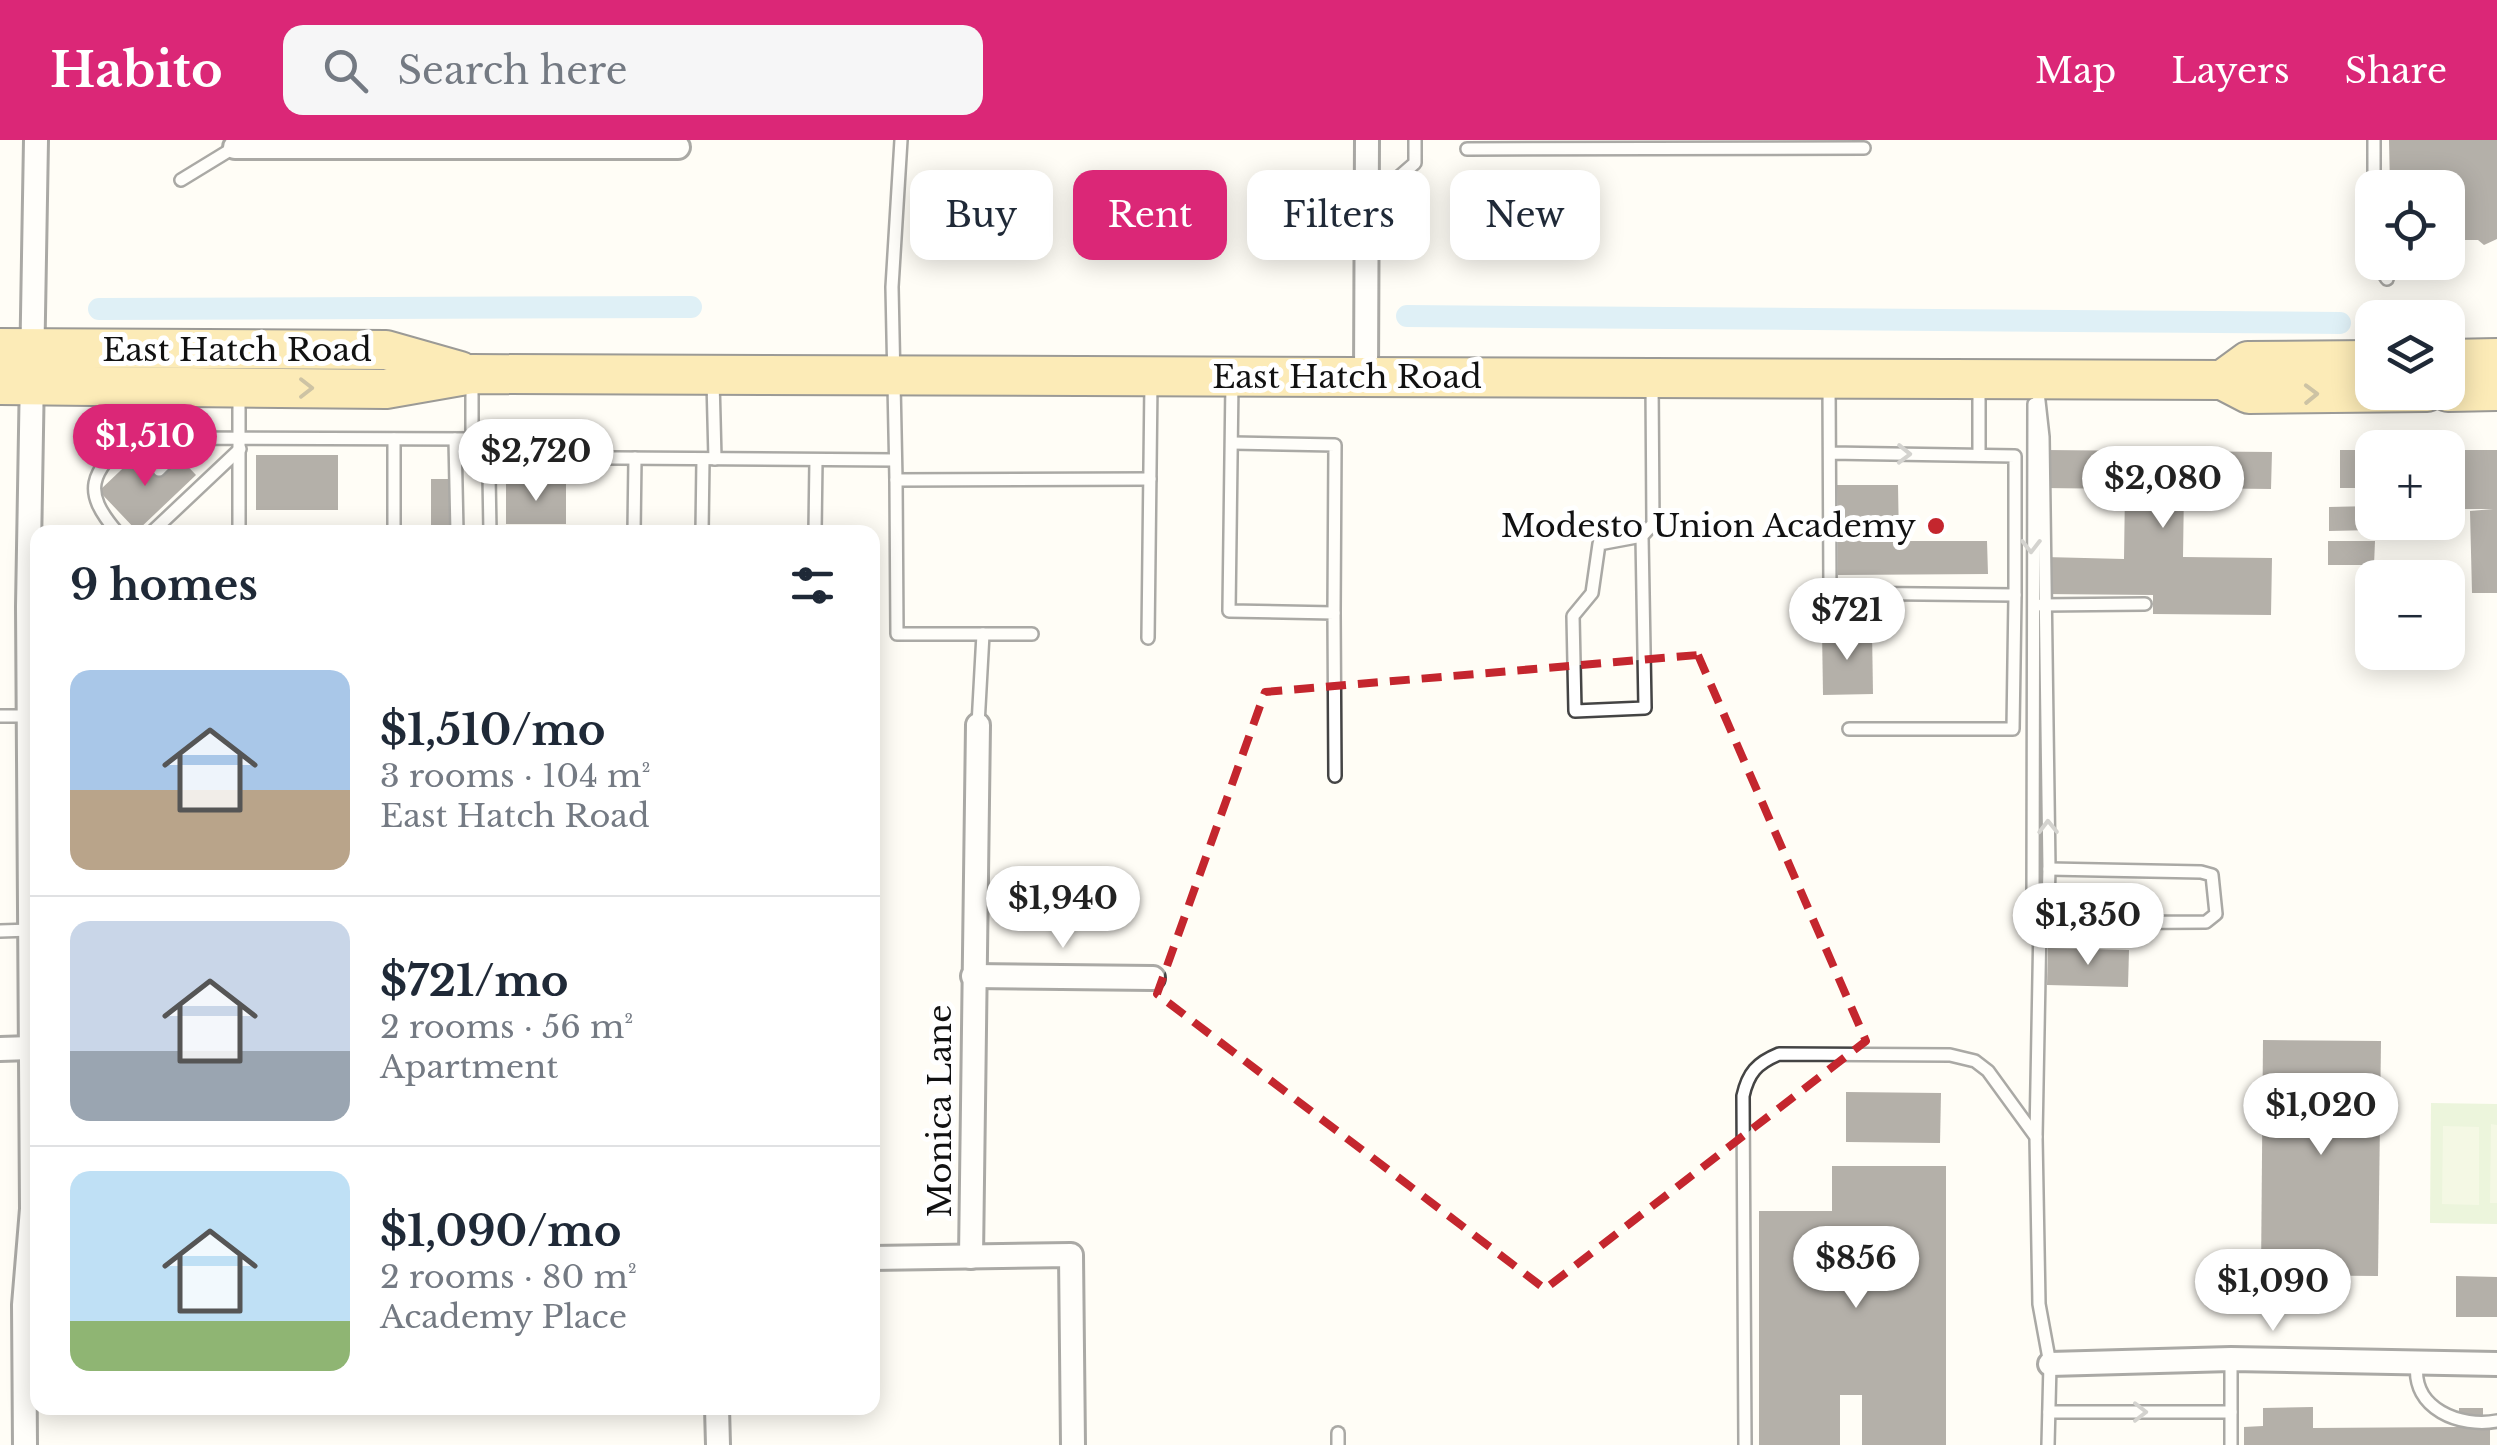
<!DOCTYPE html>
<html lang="en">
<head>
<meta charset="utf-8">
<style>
  :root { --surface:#fff; --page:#f6f6f7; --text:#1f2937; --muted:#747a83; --line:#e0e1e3; --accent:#db2777 }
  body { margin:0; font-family:"Libre Baskerville",serif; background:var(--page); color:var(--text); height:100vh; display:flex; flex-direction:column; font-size:38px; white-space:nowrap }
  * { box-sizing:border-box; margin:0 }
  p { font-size:32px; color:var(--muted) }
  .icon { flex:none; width:55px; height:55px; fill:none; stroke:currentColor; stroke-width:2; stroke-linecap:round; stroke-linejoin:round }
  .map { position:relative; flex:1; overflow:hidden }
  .details { position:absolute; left:30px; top:385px; width:850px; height:890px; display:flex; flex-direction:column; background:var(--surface); border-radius:20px; box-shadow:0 5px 25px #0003 }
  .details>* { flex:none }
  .hud { position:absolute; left:910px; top:30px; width:950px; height:90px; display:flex; gap:20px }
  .controls { position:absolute; left:2355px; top:30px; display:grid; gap:20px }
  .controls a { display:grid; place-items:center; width:110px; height:110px; border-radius:20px; background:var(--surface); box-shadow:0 5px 25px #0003; font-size:50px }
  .price { position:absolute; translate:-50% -85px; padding:0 22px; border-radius:35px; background:#fff; color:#222; font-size:32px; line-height:65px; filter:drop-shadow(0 2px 5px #0008) }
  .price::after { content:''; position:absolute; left:50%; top:60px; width:30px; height:22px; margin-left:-15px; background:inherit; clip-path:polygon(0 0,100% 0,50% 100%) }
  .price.active { background:var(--accent); color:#fff }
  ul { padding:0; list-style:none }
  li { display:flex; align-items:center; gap:30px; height:250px; padding:0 40px }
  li+li { border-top:2px solid var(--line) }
  li span { display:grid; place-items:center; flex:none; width:280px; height:200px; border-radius:20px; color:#555 }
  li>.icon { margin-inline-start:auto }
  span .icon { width:120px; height:120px; fill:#fffc; stroke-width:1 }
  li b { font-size:42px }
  h2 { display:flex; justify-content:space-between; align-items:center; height:120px; padding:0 40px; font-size:42px }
  .pill { padding:0 35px; border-radius:20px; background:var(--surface); box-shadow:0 5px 25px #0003; font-size:35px; line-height:90px }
  .pill.active { background:var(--accent); color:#fff }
  header { display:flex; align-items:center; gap:60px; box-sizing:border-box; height:140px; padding:0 50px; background:var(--accent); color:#fff }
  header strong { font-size:48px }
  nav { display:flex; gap:55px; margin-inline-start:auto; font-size:35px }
  .search { width:700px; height:90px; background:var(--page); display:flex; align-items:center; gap:25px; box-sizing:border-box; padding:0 35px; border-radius:20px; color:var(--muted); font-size:38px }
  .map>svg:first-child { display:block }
</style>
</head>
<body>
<header>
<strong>Habito</strong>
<div class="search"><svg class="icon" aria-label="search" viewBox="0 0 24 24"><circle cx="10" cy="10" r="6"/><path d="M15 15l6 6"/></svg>Search here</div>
<nav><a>Map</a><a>Layers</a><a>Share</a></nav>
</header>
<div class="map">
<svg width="2497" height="1305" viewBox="0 0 2497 1305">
  <rect width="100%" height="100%" fill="#fffdf5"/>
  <polygon fill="#d5ebbd" points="2431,963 2497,964 2497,1084 2430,1083"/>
  <g fill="#e6f2cf">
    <polygon points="2491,984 2497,985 2497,1063 2490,1063"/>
    <polygon points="2443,986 2479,987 2479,1065 2442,1064"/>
  </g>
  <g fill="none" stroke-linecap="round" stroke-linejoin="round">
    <g stroke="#b9e0f7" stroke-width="22">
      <polyline points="99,169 691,167"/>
      <polyline points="1407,176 2340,183"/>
    </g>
  </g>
  <g fill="#5a524d">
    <polygon points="2389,0 2497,0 2497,99 2484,105 2478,100 2448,100 2448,48 2390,48"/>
    <polygon points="2045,310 2272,312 2271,349 2184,348 2183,417 2272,418 2271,475 2153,474 2153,455 2045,454 2045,417 2124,419 2125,349 2044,348"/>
    <rect x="2340" y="310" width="32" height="38"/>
    <polygon points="2448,310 2497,310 2497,453 2472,453 2470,371 2493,369 2458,369 2458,348 2448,348"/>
    <polygon points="140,312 161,333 179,317 196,335 137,391 99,351"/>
    <rect x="256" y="315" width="82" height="55"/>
    <polygon points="431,339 453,339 453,392 415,392 415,387 431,387"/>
    <polygon points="566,343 566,384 506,384 506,344"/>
    <polygon points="1837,345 1898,345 1899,401 1987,401 1988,434 1838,435"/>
    <polygon points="2372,366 2375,390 2329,391 2329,367"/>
    <polygon points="2328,401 2375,401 2374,425 2328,425"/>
    <polygon points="1822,491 1872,491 1873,554 1823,555"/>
    <polygon points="2048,808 2129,810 2128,847 2047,845"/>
    <polygon points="2263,900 2381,901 2378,1136 2261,1135"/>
    <polygon points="1846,952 1941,953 1940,1003 1846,1002"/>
    <polygon points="1832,1026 1946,1026 1946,1305 1862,1305 1862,1255 1840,1255 1840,1305 1759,1305 1759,1071 1832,1071"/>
    <polygon points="2456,1136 2497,1137 2497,1177 2456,1177"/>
    <polygon points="2313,1267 2313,1288 2459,1287 2459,1268 2483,1268 2483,1289 2490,1289 2490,1305 2244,1305 2244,1287 2263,1286 2263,1268"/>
  </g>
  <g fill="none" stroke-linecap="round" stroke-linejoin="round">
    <g stroke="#444" stroke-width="16">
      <g id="lane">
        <polyline points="901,0 892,147 896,340 1150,339"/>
        <polyline points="2374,0 2374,48"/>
        <polyline points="1467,9 1864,8"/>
        <polyline points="181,40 235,7"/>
        <polyline points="1370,62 1415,23 1415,0"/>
        <polyline points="2376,122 2387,139"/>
        <polyline points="713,240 715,319"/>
        <polyline points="1232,242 1229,471 1334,473 1335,636"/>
        <polyline points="1829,243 1830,453 2015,455 2015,316 1830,313"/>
        <polyline points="1979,244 1979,315"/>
        <polyline points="239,252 239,392"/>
        <polyline points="2034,264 2033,762 2040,783"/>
        <polyline points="394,299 394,392"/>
        <polyline points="455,299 457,392"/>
        <polyline points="472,299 489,335 490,392"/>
        <polyline points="1232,303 1335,305 1334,473"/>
        <polyline points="481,317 895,320"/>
        <polyline points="159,330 191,298"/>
        <polyline points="896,340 897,494 1032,494"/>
        <path d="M117 392C81 350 91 334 128 298L472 299V242"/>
        <polyline points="152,392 240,309"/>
        <polyline points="634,392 635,318"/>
        <polyline points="702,392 703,319"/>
        <polyline points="815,392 816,320"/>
        <polyline points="1642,396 1599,404 1592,453 1573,476 1575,571 1645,568 1642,396 1653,384 1652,242"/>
        <polyline points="2041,465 2145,464"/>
        <polyline points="1148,498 1151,242"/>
        <polyline points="0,576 28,576"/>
        <polyline points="978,585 983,494"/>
        <polyline points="1849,589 2013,589 2015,455"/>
        <polyline points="2040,783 2206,782 2216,774 2212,735 2201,732 2049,729"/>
        <polyline points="0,791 31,790"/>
        <polyline points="2036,997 2040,783 2048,764 2049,729 2043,297 2037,243"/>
        <path d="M2417 1224C2411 1269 2461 1288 2497 1281"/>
        <polyline points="2049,1272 2231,1272"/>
        <polyline points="1338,1305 1338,1293"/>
        <path d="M1745 1305 1743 956C1748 933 1757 923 1779 914L1950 915 1975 921 1988 931 2036 997 2039 1164 2050 1224 2048 1305"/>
        <polyline points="2231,1305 2231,1219"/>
      </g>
    </g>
    <g stroke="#444" stroke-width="28">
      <g id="street">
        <polyline points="235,7 678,7"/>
        <polyline points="1366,237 1367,0"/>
        <polyline points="973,836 1153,838"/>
        <polyline points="0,909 31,908"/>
        <polyline points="971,1117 978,585"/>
        <polyline points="872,1118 1071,1115 1073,1305"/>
        <polyline points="2050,1224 2231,1219 2497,1224"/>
        <polyline points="717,1268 718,1305"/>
        <polyline points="25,1305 24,1165 32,1069 28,467 36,0"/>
      </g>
    </g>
    <g stroke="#222" stroke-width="42">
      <g id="primary">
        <polyline points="0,208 386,210 460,231"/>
        <polyline points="2448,219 2497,218"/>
        <polyline points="2222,240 2248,221 2372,220"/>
        <polyline points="0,245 386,249 472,234 2222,240 2249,254 2427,252"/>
        <polyline points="2448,252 2497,251"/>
      </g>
    </g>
    <use href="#lane" stroke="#fff" stroke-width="11"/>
    <use href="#street" stroke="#fff" stroke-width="22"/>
    <use href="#primary" stroke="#f9d66b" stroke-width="38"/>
  </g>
  <defs><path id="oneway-chevron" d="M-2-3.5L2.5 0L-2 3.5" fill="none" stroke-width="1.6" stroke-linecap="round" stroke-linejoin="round" transform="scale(2.5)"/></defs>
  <g stroke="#917d42">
    <use href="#oneway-chevron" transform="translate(306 248)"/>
    <use href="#oneway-chevron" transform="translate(2311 254) rotate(-1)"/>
  </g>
  <g stroke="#a0a0a0">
    <use href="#oneway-chevron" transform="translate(1904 314) rotate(1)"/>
    <use href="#oneway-chevron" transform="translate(2031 406) rotate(90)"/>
    <use href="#oneway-chevron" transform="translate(2048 687) rotate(-91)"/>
    <use href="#oneway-chevron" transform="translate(2140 1272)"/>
  </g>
  <path d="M0 0H2497V1305H0ZM1698 515 1866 901 1545 1149 1157 854 1265 552Z" fill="#fffdf5" fill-opacity=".55" fill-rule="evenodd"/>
  <path fill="none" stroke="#c4262e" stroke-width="8" stroke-dasharray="20 12" stroke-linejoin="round" d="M1698 515 1866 901 1545 1149 1157 854 1265 552Z"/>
  <circle fill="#c4262e" stroke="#fff" stroke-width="4" cx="1936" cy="386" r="10"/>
  <g text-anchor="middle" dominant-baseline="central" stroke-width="10" stroke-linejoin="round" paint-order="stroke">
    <g font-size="32" fill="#111" stroke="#fff">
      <text x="237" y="210">East Hatch Road</text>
      <text x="1347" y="237">East Hatch Road</text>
      <text transform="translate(940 971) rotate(-90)">Monica Lane</text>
    </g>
    <g font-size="32" fill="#111" stroke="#fff" text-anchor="end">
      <text x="1916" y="386">Modesto Union Academy</text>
    </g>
  </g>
</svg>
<div class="controls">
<a><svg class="icon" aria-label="locate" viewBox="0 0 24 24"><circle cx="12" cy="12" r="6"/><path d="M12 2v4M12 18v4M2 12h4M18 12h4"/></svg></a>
<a><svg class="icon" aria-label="layers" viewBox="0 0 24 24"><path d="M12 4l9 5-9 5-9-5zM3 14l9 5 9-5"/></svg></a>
<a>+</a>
<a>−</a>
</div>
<b class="price active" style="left:145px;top:349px">$1,510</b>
<b class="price" style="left:536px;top:364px">$2,720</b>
<b class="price" style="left:2163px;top:391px">$2,080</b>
<b class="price" style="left:1847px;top:523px">$721</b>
<b class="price" style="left:1063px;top:811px">$1,940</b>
<b class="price" style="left:2088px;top:828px">$1,350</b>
<b class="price" style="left:2321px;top:1018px">$1,020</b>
<b class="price" style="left:1856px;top:1171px">$856</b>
<b class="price" style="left:2273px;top:1194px">$1,090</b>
<div class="hud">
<a class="pill">Buy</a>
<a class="pill active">Rent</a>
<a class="pill">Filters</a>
<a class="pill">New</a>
</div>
<section class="details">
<h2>9 homes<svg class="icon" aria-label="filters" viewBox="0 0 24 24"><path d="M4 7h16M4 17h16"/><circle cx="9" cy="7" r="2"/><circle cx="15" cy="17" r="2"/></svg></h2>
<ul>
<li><span style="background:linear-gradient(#a9c7e8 60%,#b9a48a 0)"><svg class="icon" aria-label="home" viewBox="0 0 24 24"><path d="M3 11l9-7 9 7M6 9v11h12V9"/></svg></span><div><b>$1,510/mo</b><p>3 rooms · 104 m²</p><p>East Hatch Road</p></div></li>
<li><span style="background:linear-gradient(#c9d6e8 65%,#9aa5b1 0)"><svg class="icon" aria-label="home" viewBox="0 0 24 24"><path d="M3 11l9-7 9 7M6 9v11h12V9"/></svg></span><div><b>$721/mo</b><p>2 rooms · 56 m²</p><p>Apartment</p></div></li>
<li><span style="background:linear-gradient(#bfe0f5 75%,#8fb573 0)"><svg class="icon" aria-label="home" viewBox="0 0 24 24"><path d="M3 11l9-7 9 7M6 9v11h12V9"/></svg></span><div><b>$1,090/mo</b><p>2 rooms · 80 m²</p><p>Academy Place</p></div></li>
</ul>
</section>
</div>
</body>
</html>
